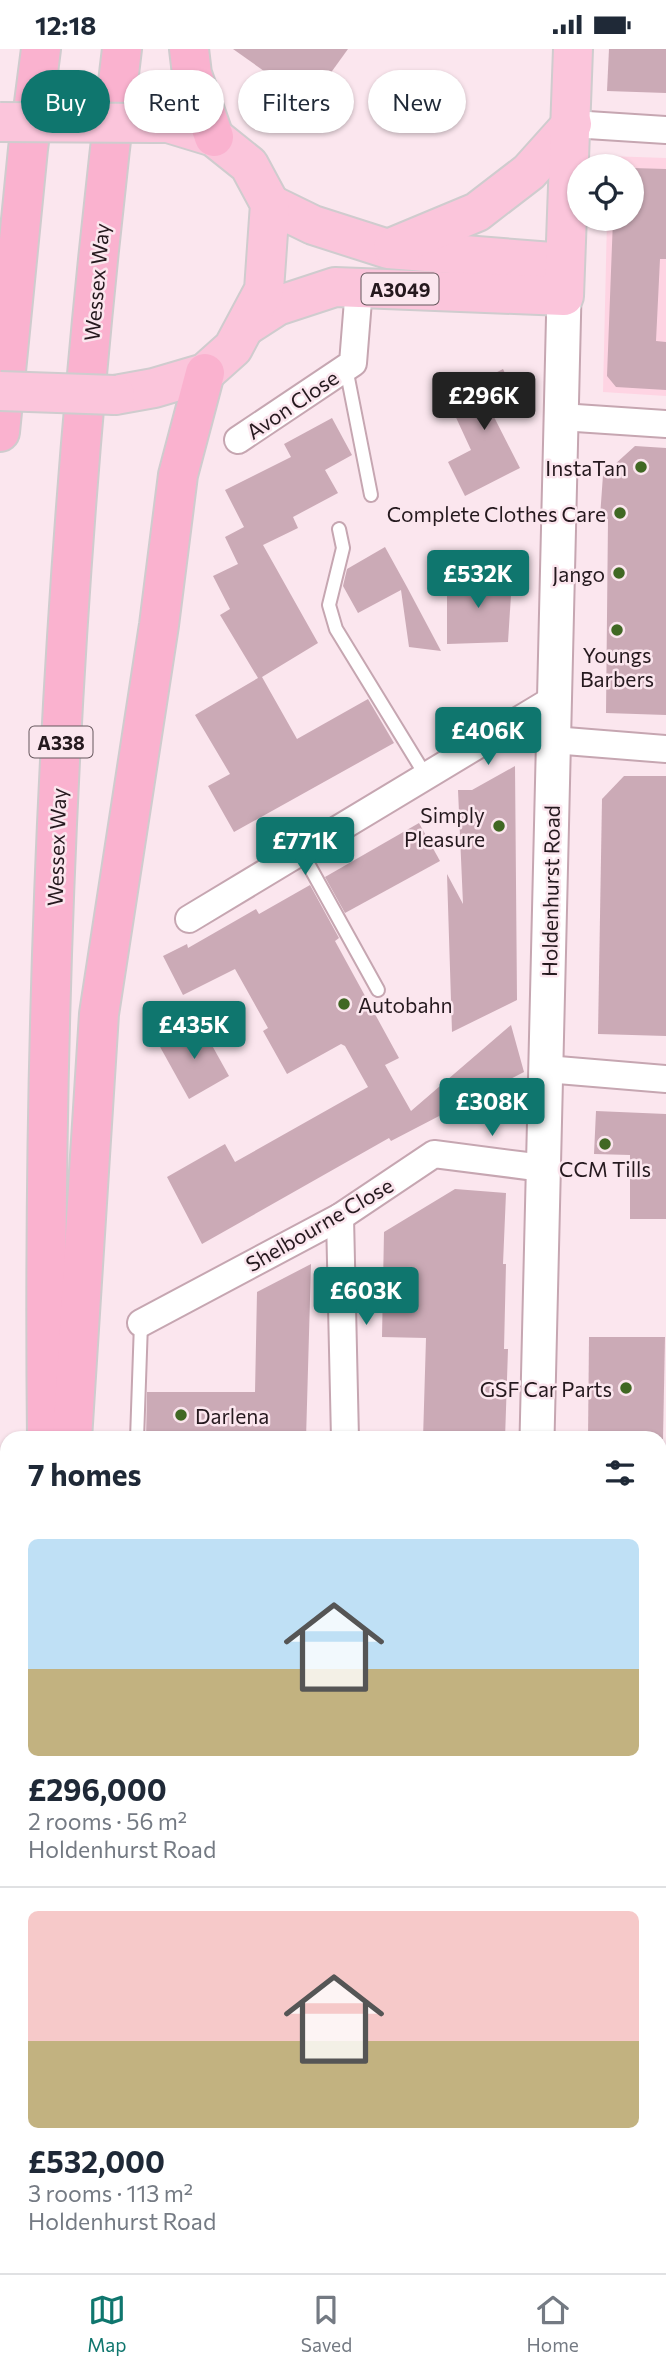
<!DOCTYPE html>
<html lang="en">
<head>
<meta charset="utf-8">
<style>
  :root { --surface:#fff; --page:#f2f2f3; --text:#1f2937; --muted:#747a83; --line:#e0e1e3; --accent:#0f766e }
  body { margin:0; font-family:Commissioner,sans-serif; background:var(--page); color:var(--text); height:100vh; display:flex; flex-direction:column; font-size:26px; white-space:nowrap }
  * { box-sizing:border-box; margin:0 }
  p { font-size:23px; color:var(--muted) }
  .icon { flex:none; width:38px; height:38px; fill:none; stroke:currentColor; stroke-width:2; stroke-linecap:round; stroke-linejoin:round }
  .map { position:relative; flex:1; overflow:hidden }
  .drawer { position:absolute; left:0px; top:1382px; width:667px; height:842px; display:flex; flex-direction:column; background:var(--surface); border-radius:21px 21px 0 0; box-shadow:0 2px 5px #0004 }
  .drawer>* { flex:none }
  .hud { position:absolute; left:21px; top:21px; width:625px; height:63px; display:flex; gap:14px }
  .tools { position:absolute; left:567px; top:105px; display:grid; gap:14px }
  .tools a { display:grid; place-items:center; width:77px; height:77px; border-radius:50%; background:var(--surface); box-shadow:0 2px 5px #0004; font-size:35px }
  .price { position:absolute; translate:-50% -60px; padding:0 16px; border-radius:7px; background:var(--accent); color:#fff; font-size:23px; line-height:46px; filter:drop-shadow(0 2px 4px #0008) }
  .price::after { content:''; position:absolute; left:50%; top:42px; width:21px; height:16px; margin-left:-10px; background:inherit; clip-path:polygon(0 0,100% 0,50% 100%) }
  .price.active { background:#222; color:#fff }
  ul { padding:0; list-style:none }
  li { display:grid; align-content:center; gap:14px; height:371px; padding:0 28px }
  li+li { border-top:2px solid var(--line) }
  li span { display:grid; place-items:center; height:217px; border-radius:10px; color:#555 }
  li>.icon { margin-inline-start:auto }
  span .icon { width:126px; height:126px; fill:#fffc; stroke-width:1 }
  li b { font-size:30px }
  h2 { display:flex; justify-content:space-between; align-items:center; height:84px; padding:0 28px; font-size:30px }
  .chip { padding:0 24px; border-radius:32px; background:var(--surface); box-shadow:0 2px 5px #0004; font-size:24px; line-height:63px }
  .chip.active { background:var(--accent); color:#fff }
  .status { display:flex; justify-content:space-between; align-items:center; height:49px; padding:0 35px; background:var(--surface); direction:ltr }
  .status svg { height:19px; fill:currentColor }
  .tab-bar { display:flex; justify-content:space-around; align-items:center; height:98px; border-top:2px solid var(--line); background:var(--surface); font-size:19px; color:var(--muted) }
  .tab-bar a { display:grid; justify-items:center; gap:4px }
  .tab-bar .active { color:var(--accent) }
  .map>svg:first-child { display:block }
</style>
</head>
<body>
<div class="status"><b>12:18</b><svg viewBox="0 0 49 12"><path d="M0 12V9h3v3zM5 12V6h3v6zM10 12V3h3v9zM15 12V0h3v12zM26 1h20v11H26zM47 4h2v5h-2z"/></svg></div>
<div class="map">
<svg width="666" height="2224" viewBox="0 0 666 2224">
  <rect width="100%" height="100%" fill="#fbe6ee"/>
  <g fill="#fed4e3">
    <polygon points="608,107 666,109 666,347 603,343 607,170 632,170 632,117 608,117"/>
    <polygon points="131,2217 498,2217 498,2224 132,2224"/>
  </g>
  <g fill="#cbaab6">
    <polygon points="233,0 348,0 309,54"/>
    <polygon points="609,0 666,0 666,44 607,42"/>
    <polygon points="632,119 666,120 666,210 660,210 656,292 666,293 666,341 616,338 607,327 613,170 632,170"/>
    <polygon points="503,320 520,356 494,368 520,419 465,447 448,413 471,401 447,349"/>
    <polygon points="332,369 352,406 325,421 338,444 293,468 298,479 263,496 318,594 262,628 297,690 368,650 394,694 234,783 208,737 230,725 195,666 258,629 220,566 230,560 213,527 238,515 225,488 244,478 225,441 291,408 284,395"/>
    <polygon points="635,397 666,399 666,666 606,664 608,470 600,468 603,426"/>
    <polygon points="385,498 407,538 441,602 409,598 401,541 358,564 343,537 347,520"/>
    <polygon points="447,528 512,530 508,593 447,595"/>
    <polygon points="515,717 517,951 452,983 447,825 463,855 458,741 472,741"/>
    <polygon points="624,727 666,727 666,987 598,985 602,750"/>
    <polygon points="419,774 440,812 345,864 325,828"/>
    <polygon points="310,836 339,889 335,892 399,1009 385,1016 411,1062 511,976 524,1023 391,1092 389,1089 202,1195 167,1128 225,1095 235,1113 368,1038 345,997 341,995 287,1025 263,982 268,979 235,920 183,946 163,907 187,895 188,899 256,860 259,865"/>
    <polygon points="199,973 229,1027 189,1050 159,996"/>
    <polygon points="596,1062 666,1065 666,1170 630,1170 630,1106 594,1105"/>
    <polygon points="455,1140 506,1144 503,1215 506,1215 504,1300 508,1300 505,1390 423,1390 426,1289 382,1288 384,1183"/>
    <polygon points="311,1215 306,1390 146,1390 147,1343 255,1343 257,1243"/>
    <polygon points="589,1288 665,1288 663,1390 588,1390"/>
  </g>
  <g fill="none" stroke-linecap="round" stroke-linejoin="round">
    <g stroke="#c6a6b1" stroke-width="16">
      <g id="service">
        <polyline points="346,319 371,446"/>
        <polyline points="339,480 343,499 329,556 336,580 426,727"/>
        <polyline points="301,802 378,941"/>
        <polyline points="137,1390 141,1274"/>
      </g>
    </g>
    <g stroke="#c6a6b1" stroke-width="30">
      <g id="minor">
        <polyline points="572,75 666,81"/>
        <polyline points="561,368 666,375"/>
        <polyline points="238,391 353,314 359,239"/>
        <polyline points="553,691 666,700"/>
        <polyline points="189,870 554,650"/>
        <polyline points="546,1020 666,1030"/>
        <polyline points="340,1168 345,1390"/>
        <polyline points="141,1274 340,1168 434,1105 543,1119"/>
        <polyline points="660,2108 666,2108"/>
      </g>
    </g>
    <g stroke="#c6a6b1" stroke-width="37">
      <g id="tertiary">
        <polyline points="537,1390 564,247"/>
        <polyline points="660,1445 666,1445"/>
        <polyline points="517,2224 517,2217"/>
      </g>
    </g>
    <g stroke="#cfccce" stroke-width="42">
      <g id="primary">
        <polyline points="270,155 313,176 388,200 565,214"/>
        <polyline points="393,198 477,163 529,123 572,75"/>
        <polyline points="246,277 277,257 335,238 564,247 573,0"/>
        <polyline points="115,346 154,339 205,324 233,299 264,241 270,155 249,116 214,88 168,74 154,74"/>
      </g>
    </g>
    <g stroke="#cfccce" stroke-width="42">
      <g id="trunk">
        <polyline points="189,0 192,25 214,88"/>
        <polyline points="0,383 28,100 41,0"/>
        <path d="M47 1390C42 925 64 461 122 0"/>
        <polyline points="72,1390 99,965 159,576 178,426 205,324"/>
        <polyline points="78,2217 79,2224"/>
      </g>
    </g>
    <use href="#service" stroke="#fff" stroke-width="12"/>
    <use href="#minor" stroke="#fff" stroke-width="26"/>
    <use href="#tertiary" stroke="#fff" stroke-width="33"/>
    <use href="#primary" stroke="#fbc5db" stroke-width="38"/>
    <use href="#trunk" stroke="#fab2cf" stroke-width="38"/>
    <g stroke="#cfccce" stroke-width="42" stroke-linecap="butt">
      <g id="primary-bridge">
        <polyline points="0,73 154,74"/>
        <polyline points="0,342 115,346"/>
      </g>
    </g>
    <use href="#primary-bridge" stroke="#fbc5db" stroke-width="38"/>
  </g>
  <g fill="#406823" stroke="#fbe6ee" stroke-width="2.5">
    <circle cx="641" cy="418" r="7"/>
    <circle cx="620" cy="464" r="7"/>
    <circle cx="619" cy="524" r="7"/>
    <circle cx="617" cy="581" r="7"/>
    <circle cx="499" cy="777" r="7"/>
    <circle cx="344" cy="955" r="7"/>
    <circle cx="605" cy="1095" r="7"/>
    <circle cx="626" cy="1339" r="7"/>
    <circle cx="181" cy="1366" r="7"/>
  </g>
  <g text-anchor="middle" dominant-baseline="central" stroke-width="5" stroke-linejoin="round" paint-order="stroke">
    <g fill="#fbe6ee" stroke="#65565c" stroke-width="2">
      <rect x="361.5" y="224.5" width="77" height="31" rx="5"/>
      <rect x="29.5" y="677.5" width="63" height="31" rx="5"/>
    </g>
    <g font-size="19" font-weight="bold" fill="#25191e">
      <text x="400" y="240">A3049</text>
      <text x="61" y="693">A338</text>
    </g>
    <g font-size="21" fill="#25191e" stroke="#fbe6ee">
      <text transform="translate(96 233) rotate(-85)">Wessex Way</text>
      <text transform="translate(292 355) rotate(-34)">Avon Close</text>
      <text transform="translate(56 798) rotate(-88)">Wessex Way</text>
      <text transform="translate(550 842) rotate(-89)">Holdenhurst Road</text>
      <text transform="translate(319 1175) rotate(-30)">Shelbourne Close</text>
    </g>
    <g font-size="21" fill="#25191e" stroke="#fbe6ee" text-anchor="end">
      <text x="627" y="418">InstaTan</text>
      <text x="606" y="464">Complete Clothes Care</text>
      <text x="605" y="524">Jango</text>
      <text x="617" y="605" text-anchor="middle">Youngs<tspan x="617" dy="24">Barbers</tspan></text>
      <text x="485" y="765">Simply<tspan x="485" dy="24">Pleasure</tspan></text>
      <text x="358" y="955" text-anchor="start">Autobahn</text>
      <text x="605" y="1119" text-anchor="middle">CCM Tills</text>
      <text x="612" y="1339">GSF Car Parts</text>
      <text x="195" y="1366" text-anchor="start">Darlena</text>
    </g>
  </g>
</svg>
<div class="tools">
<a><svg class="icon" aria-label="locate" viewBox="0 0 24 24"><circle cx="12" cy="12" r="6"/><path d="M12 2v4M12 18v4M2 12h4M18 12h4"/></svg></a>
</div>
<b class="price active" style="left:484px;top:383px">£296K</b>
<b class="price" style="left:478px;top:561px">£532K</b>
<b class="price" style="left:488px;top:718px">£406K</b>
<b class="price" style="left:305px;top:828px">£771K</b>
<b class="price" style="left:194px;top:1012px">£435K</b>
<b class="price" style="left:492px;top:1089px">£308K</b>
<b class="price" style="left:366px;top:1278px">£603K</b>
<div class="hud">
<a class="chip active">Buy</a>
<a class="chip">Rent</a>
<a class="chip">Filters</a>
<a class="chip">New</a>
</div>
<section class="drawer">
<h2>7 homes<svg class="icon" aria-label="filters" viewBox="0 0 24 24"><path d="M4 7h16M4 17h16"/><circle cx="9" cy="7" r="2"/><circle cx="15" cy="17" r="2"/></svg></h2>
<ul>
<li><span style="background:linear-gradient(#bfe0f5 60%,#c2b280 0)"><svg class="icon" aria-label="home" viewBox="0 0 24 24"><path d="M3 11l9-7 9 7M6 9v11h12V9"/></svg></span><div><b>£296,000</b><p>2 rooms · 56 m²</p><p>Holdenhurst Road</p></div></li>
<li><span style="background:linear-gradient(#f6c9c9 60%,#c2b280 0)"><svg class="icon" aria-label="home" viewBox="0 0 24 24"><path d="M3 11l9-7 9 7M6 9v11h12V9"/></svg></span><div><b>£532,000</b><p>3 rooms · 113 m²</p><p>Holdenhurst Road</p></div></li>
</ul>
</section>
</div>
<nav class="tab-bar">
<a class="active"><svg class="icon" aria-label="map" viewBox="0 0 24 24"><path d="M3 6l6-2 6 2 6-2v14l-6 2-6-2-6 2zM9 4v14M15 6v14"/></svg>Map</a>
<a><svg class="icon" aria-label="saved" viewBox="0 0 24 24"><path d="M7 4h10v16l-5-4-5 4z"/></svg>Saved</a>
<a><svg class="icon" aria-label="home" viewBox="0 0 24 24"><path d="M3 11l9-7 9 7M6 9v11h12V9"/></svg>Home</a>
</nav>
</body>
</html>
